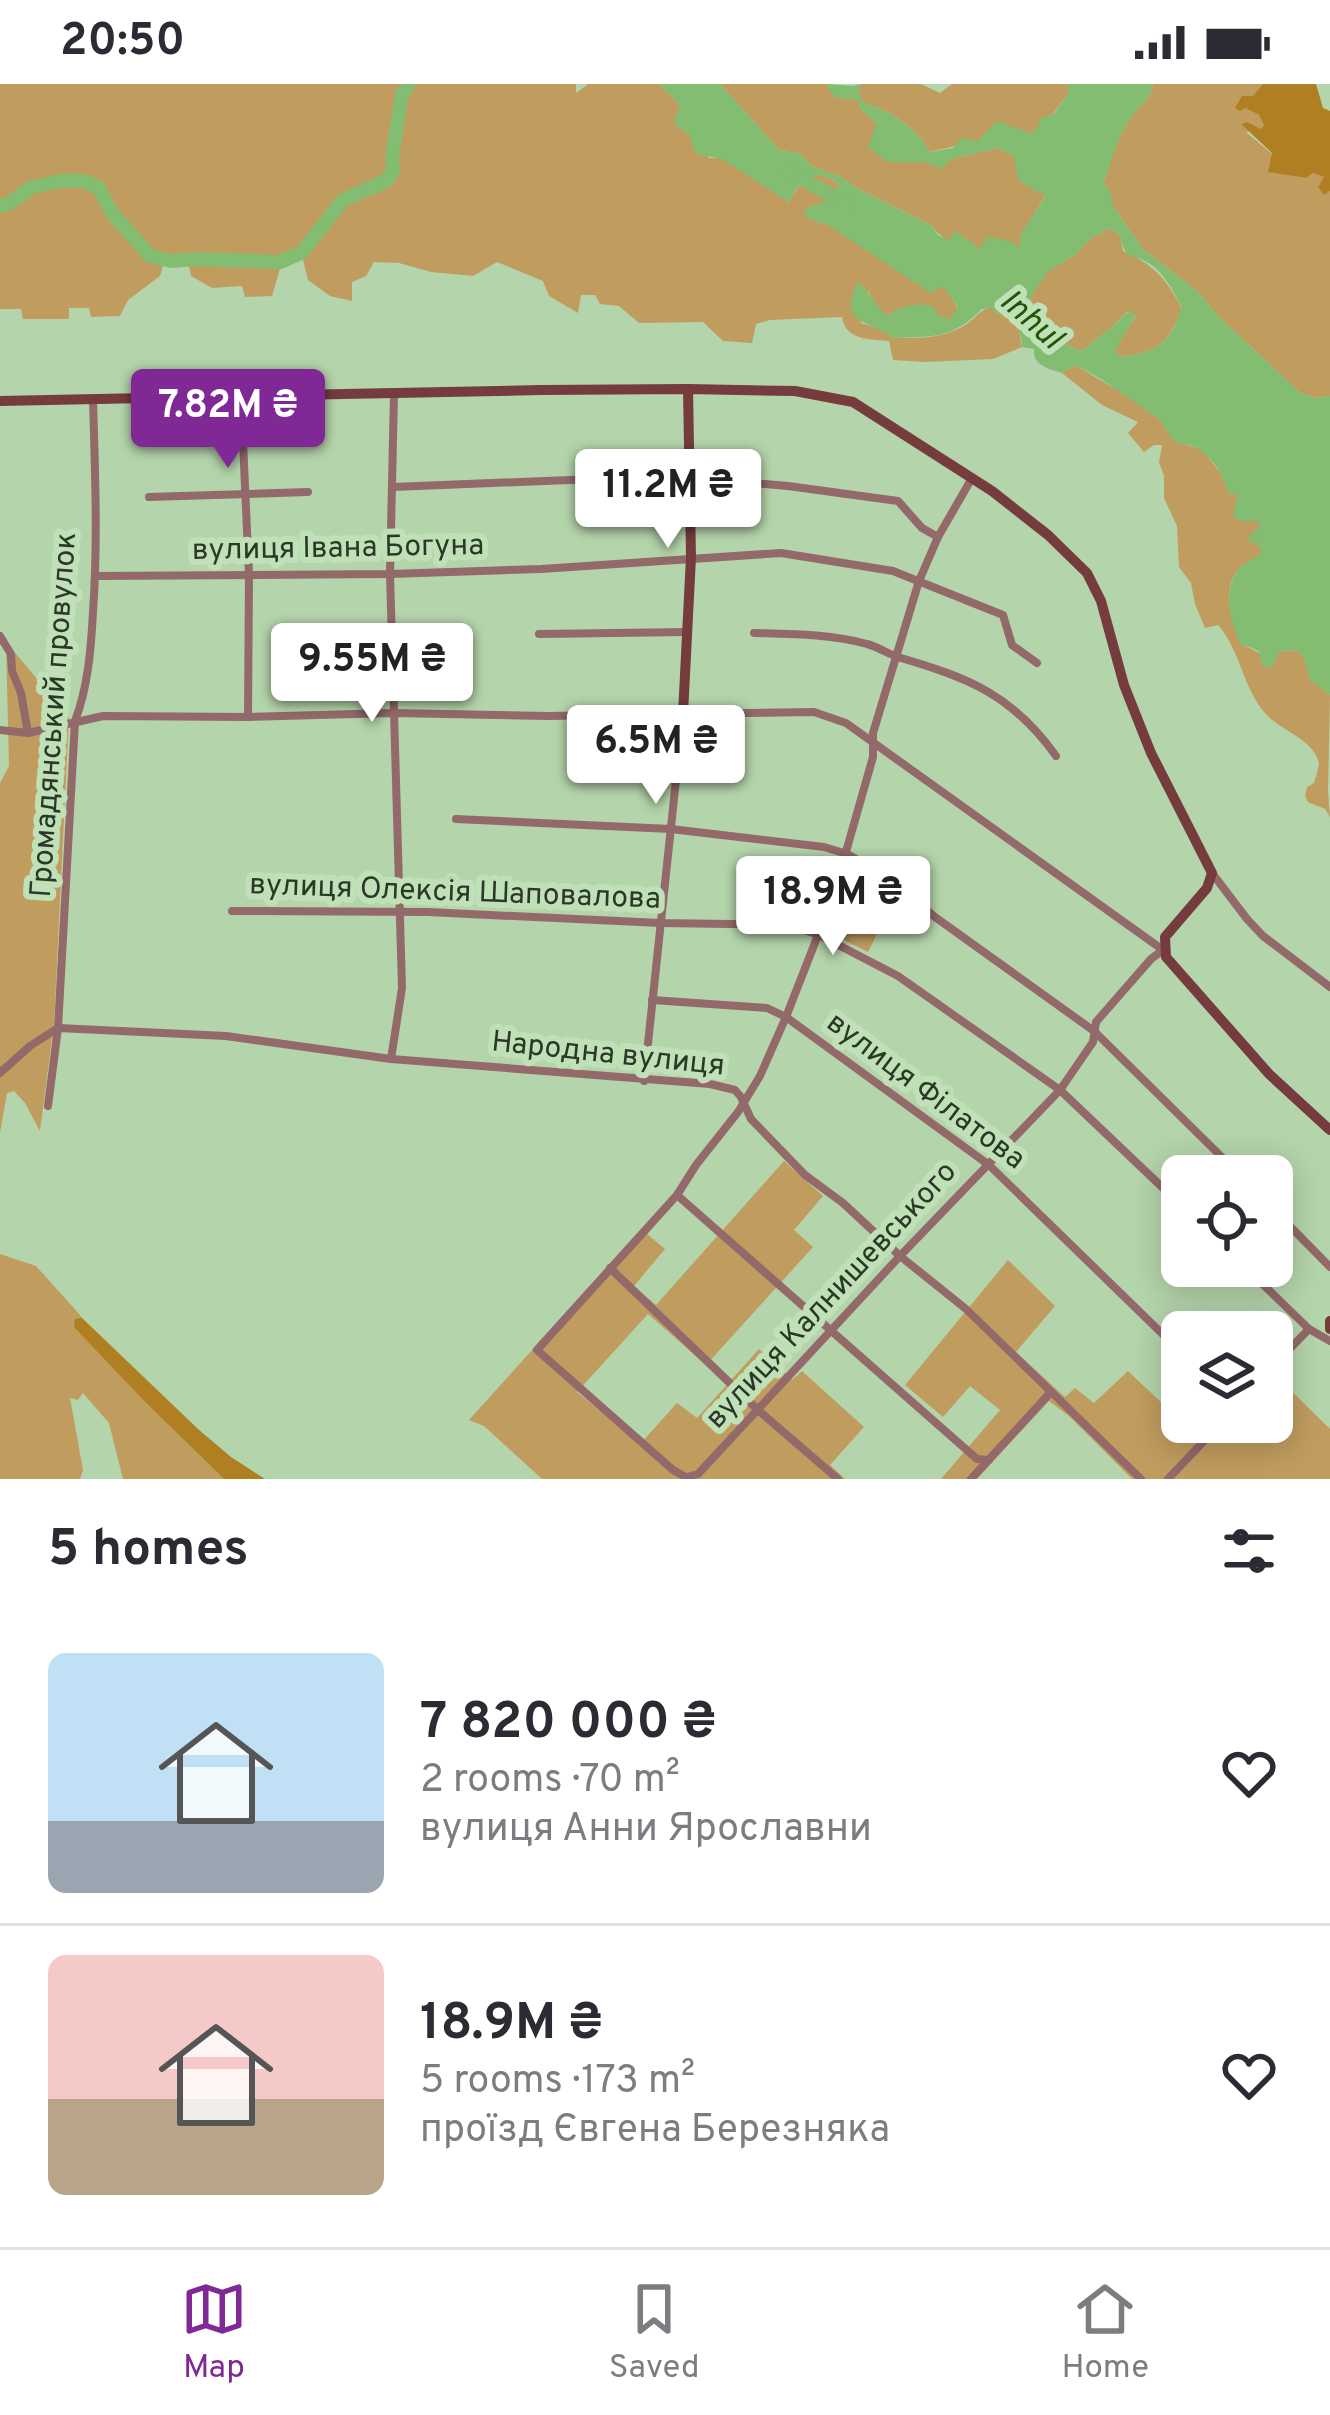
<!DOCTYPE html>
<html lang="en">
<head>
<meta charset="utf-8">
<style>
  :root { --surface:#fff; --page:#f7f7f7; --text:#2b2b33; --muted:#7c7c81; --line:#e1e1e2; --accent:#802996 }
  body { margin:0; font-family:Overpass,sans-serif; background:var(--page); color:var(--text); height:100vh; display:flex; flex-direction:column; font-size:45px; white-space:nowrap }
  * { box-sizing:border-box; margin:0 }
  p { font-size:39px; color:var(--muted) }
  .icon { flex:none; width:66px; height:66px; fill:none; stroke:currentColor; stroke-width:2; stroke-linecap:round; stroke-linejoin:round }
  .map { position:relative; height:1395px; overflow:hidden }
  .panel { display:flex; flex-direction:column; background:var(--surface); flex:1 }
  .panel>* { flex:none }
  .fabs { position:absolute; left:1161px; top:1071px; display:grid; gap:24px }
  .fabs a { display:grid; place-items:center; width:132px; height:132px; border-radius:18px; background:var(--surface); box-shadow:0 6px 30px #0003; font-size:60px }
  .price { position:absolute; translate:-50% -102px; padding:0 27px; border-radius:12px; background:#fff; color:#222; font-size:39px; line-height:78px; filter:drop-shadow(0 3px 6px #0008) }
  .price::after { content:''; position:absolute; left:50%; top:72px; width:36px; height:27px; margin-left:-18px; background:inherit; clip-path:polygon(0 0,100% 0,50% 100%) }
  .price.selected { background:var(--accent); color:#fff }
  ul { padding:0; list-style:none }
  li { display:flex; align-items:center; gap:36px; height:300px; padding:0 48px }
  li+li { border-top:3px solid var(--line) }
  li span { display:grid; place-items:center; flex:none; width:336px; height:240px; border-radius:18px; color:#555 }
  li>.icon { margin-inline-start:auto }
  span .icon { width:144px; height:144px; fill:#fffc; stroke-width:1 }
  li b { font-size:51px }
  h2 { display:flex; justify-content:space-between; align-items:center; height:144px; padding:0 48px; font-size:51px }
  .status { display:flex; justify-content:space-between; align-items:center; height:84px; padding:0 60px; background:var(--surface); direction:ltr }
  .status svg { height:33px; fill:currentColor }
  .dock { display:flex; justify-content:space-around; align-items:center; height:168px; border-top:3px solid var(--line); background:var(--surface); font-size:33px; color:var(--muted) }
  .dock a { display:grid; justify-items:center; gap:6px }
  .dock .selected { color:var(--accent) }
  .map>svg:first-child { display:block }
</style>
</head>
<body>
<div class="status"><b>20:50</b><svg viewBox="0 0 49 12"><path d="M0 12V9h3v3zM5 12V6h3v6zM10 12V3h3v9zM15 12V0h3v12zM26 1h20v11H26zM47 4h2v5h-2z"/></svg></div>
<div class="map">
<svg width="1330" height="1395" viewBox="0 0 1330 1395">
  <rect width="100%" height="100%" fill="#b4d4ab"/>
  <g fill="#c19c5f">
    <path d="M0 0H576V9L588 0H659L680 21 692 53 709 74H722L789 118C804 93 811 80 839 100L831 116 807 124 816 138 825 139 936 204 944 202 958 224 949 236C930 229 904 217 888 232L876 222 868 207 861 239 883 246 893 254C921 254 945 255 968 239 978 232 979 226 992 223L997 229 1017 235 1022 263 993 275 925 278 893 276 889 257C869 255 846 257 842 233L770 236 756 240 752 259 723 257 703 238 639 239 619 222 600 220 595 211H581L578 229 549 212 543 197 497 178 473 192 431 188 399 179 374 178 366 192 352 198V217L330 212 308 196 302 172 281 181 272 212 245 213 242 202 212 204 191 192 188 178 164 179 160 192 128 216 120 232 91 233 89 224H69V235H23L21 225H0Z"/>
    <path d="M720 0H827L834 13 858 16 860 24 878 41 887 78 951 75 998 64 1013 72 1046 111 1021 151 1020 166C991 165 948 168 931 141L858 105 839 92 814 83 798 69 780 67Z"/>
    <path d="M862 0H921L940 9 952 0H1067L1070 7 1053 30 1032 50 997 38 978 57 929 68C919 45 888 25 864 19L857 6Z"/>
    <path d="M1153 0H1263L1245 24 1259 31 1264 41 1261 45 1246 48 1272 70 1271 81 1293 92 1306 94 1313 89 1325 93 1318 103 1324 110 1330 107V312L1315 314 1299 308 1217 231 1199 209 1143 165 1112 121 1103 100C1111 78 1117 52 1131 33 1140 20 1151 17 1153 0Z"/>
    <path d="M1109 144 1120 151 1123 167C1155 182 1165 193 1182 224 1168 261 1158 268 1119 273L1114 267 1136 232 1128 227 1111 244 1081 267C1051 255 1041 244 1030 213L1048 187 1076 170 1091 154Z"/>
    <path d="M1075 281 1129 313 1159 335 1180 358 1204 367 1223 393 1229 409 1238 411 1261 441 1257 460 1263 468C1255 475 1246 477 1239 485 1220 506 1233 537 1241 560L1262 570 1275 572 1279 568 1296 566 1303 571 1311 596 1330 611 1328 708 1330 733 1325 725 1308 718 1305 712 1307 703 1314 699C1315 696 1319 682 1319 680 1316 658 1284 647 1270 634 1243 609 1242 568 1218 541L1205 544 1195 520 1191 499 1179 483 1177 442 1164 414V392L1159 378 1162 361H1154L1144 368 1128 349 1138 338 1102 321 1062 289Z"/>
    <polygon points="6,558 69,633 54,939 40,1047 25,1019 14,1007 7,1009 0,1049 0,699 9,682"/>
    <polygon points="842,823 882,840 868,868 830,849"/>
    <polygon points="784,1077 823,1112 794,1146 813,1163 706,1281 648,1230 577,1308 640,1360 677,1319 697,1334 759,1265 792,1296 802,1287 864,1343 830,1381 845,1395 542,1395 484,1342 469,1336 641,1145 665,1165 634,1202 656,1221"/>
    <polygon points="0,1170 36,1182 81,1232 75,1235 75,1243 145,1318 224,1395 123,1395 109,1339 83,1309 78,1316 70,1314 83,1386 80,1395 0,1395"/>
    <polygon points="1008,1176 1055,1222 1016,1268 1065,1313 1075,1304 1094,1319 1128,1287 1165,1322 1182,1305 1182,1336 1176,1343 1193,1359 1214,1338 1272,1338 1272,1288 1330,1345 1330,1395 1132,1395 1070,1333 1049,1317 977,1395 941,1395 1000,1326 970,1302 943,1333 905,1301"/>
  </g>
  <g fill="#b07f21">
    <polygon points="1263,0 1316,0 1323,24 1330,27 1330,107 1324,111 1318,103 1324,93 1313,89 1306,94 1268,88 1272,69 1241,40 1247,38 1261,45 1264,41 1259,31 1245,24 1240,27 1235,24 1242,12 1253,12"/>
    <polygon points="81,1233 198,1345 231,1373 265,1395 224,1395 145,1318 74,1243 75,1235"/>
  </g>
  <path fill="#83bd72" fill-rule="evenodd" d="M659 0H720L780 67 798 69 814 83 839 92 858 105 931 141 938 151 949 156 956 147 980 165 987 152 1013 158 1020 164V151L1046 112 1019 97 1013 72 998 64 951 75 941 85 926 78H887L868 63 877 40 860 24 858 16 833 13 827 0 852 2 862 0 858 6 864 19C888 25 918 45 930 68L953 64 962 54 978 57 997 37 1032 50 1039 42V35L1054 30 1070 7 1067 0H1153C1151 17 1140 20 1131 33 1117 52 1112 78 1103 99L1111 109 1112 121 1143 165 1199 209 1217 231 1299 308 1315 314 1330 312V611L1310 596 1303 571 1296 566 1279 568 1272 583H1263L1259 567 1241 560C1230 539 1222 505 1239 485 1245 477 1255 475 1262 468L1257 460 1246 456 1261 441 1256 437H1238L1233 430 1238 411 1229 410C1220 383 1205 359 1175 359L1159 335 1101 295 1075 281 1062 289C1049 285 1032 281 1034 265L1022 263C1023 255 1017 246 1017 235L997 229 992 224 982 225C951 256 934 252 893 254 869 236 836 240 858 198 870 208 875 222 888 232 900 221 916 219 932 222L939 232 949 235 958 223 944 203 936 204 935 209 929 208 825 139 816 138 804 131 807 124 831 115 839 100C826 91 819 89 803 94L789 118 722 75 696 70 691 59V53L674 39 680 21ZM1109 144 1120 151C1125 179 1133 168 1153 182 1166 192 1174 209 1182 223 1169 261 1158 268 1119 273L1115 267 1136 231 1129 227 1111 244 1081 267C1051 255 1041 244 1030 214L1048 187 1076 170 1091 154Z"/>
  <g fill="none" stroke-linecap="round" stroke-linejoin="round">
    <g stroke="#83bd72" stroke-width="14">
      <polyline points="788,87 847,120"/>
      <polyline points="0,122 10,119 32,103 61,97 84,97 98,103 112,129 150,172 171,177 195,175 280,178 301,169 343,116 386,97 393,88 392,73 402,10 409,0"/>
    </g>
    <g stroke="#936969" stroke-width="8">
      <polyline points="241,313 249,491 248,633"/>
      <polyline points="393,403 668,392 788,402 898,417 922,444 938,453"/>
      <polyline points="149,413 308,408"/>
      <polyline points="95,492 390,490 541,485 781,469 893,487 1003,531 1012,561 1037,579"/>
      <path d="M754 549C791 550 831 550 867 560 879 563 889 571 901 574 970 594 1013 612 1056 672"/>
      <polyline points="539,550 688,548"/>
      <polyline points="0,552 11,570 12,587 21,609 28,649"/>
      <polyline points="340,562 391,560"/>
      <polyline points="0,646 28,649 103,632 248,633 393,629 548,632 814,628 846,639 1163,866 1151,875 1096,938 1093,958 1060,1006 900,1172 698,1390 687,1393"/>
      <polyline points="456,735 671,745 824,763 847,770 877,787 935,833 1094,947 1241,1092"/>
      <polyline points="1212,789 1247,835 1263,852 1330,903"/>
      <polyline points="232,827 428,828 660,839 789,841 819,851 898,892 1060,1006 1182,1122"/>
      <polyline points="652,916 767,924 786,933 989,1081 1182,1269"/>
      <polyline points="391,975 402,904 390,490 394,310"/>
      <polyline points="0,989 30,962 58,944 226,952 391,975 710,1000 735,1006 741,1013 751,1035 805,1091 843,1119 900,1172 966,1225 1141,1395"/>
      <polyline points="644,997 683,630"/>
      <path d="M48 1022 58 944 75 637C88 603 91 565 93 528 98 457 95 386 93 315"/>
      <polyline points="677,1111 977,1375 989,1376"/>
      <polyline points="1272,1124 1330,1183"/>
      <polyline points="1244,1182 1309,1245 1330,1257"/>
      <polyline points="610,1184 758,1326 838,1395"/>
      <polyline points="1272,1283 1309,1245"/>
      <polyline points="689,1395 673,1386 537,1266 677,1111 696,1081 738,1028 760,992 786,933 834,810 873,673 873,649 919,497 938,453 972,394"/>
      <polyline points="971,1395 1050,1309"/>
      <polyline points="1168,1395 1222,1338"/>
    </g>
    <g stroke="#753b3d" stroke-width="10">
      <polyline points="0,317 541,306 688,305 795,307 853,318 992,407 1048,451 1087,489 1101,517 1124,601 1151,669 1212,789 1207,804 1165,853 1166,873 1269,990 1330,1046"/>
      <polyline points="683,630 691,473 688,305"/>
      <polyline points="1330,1237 1330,1245"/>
    </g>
  </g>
  <g text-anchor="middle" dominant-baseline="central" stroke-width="12" stroke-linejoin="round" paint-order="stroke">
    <g font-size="30" fill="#2b3828" stroke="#c0e1b7">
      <text transform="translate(338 465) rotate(-1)">вулиця Івана Богуна</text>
      <text transform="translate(55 631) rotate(-86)">Громадянський провулок</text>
      <text transform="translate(455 809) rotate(2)">вулиця Олексія Шаповалова</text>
      <text transform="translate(608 971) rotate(6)">Народна вулиця</text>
      <text transform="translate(925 1008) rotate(37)">вулиця Філатова</text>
      <text transform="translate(832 1212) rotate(-47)">вулиця Калнишевського</text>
    </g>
    <g font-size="33" font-style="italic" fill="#1f5506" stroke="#c0e1b7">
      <text transform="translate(1030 237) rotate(42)">Inhul</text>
    </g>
  </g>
</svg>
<div class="fabs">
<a><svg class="icon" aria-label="locate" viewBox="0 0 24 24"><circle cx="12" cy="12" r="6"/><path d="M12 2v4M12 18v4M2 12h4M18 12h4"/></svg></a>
<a><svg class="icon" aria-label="layers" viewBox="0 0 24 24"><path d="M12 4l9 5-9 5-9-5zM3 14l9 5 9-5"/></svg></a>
</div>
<b class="price selected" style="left:228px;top:387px">7.82M ₴</b>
<b class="price" style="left:668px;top:467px">11.2M ₴</b>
<b class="price" style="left:372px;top:641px">9.55M ₴</b>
<b class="price" style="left:656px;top:723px">6.5M ₴</b>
<b class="price" style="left:833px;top:874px">18.9M ₴</b>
</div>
<section class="panel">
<h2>5 homes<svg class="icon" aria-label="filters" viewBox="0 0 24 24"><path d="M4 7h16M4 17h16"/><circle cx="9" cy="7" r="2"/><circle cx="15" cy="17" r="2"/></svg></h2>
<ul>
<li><span style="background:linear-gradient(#bfe0f5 70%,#9aa5b1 0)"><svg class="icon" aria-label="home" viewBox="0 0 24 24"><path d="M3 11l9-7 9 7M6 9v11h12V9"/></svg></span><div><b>7 820 000 ₴</b><p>2 rooms · 70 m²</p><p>вулиця Анни Ярославни</p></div><svg class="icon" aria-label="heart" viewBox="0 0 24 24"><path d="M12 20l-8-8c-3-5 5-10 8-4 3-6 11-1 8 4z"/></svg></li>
<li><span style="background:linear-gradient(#f6c9c9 60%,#b9a48a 0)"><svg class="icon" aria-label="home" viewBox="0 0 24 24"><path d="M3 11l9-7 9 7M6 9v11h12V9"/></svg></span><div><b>18.9M ₴</b><p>5 rooms · 173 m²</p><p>проїзд Євгена Березняка</p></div><svg class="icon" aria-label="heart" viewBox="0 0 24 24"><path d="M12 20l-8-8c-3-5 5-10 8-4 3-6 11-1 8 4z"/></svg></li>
</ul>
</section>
<nav class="dock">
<a class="selected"><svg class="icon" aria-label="map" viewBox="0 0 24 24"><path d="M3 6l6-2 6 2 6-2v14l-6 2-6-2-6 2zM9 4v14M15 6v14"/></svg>Map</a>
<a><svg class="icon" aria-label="saved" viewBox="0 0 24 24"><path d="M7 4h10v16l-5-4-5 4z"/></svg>Saved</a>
<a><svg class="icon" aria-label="home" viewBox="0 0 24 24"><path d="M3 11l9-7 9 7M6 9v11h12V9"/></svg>Home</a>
</nav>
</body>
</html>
